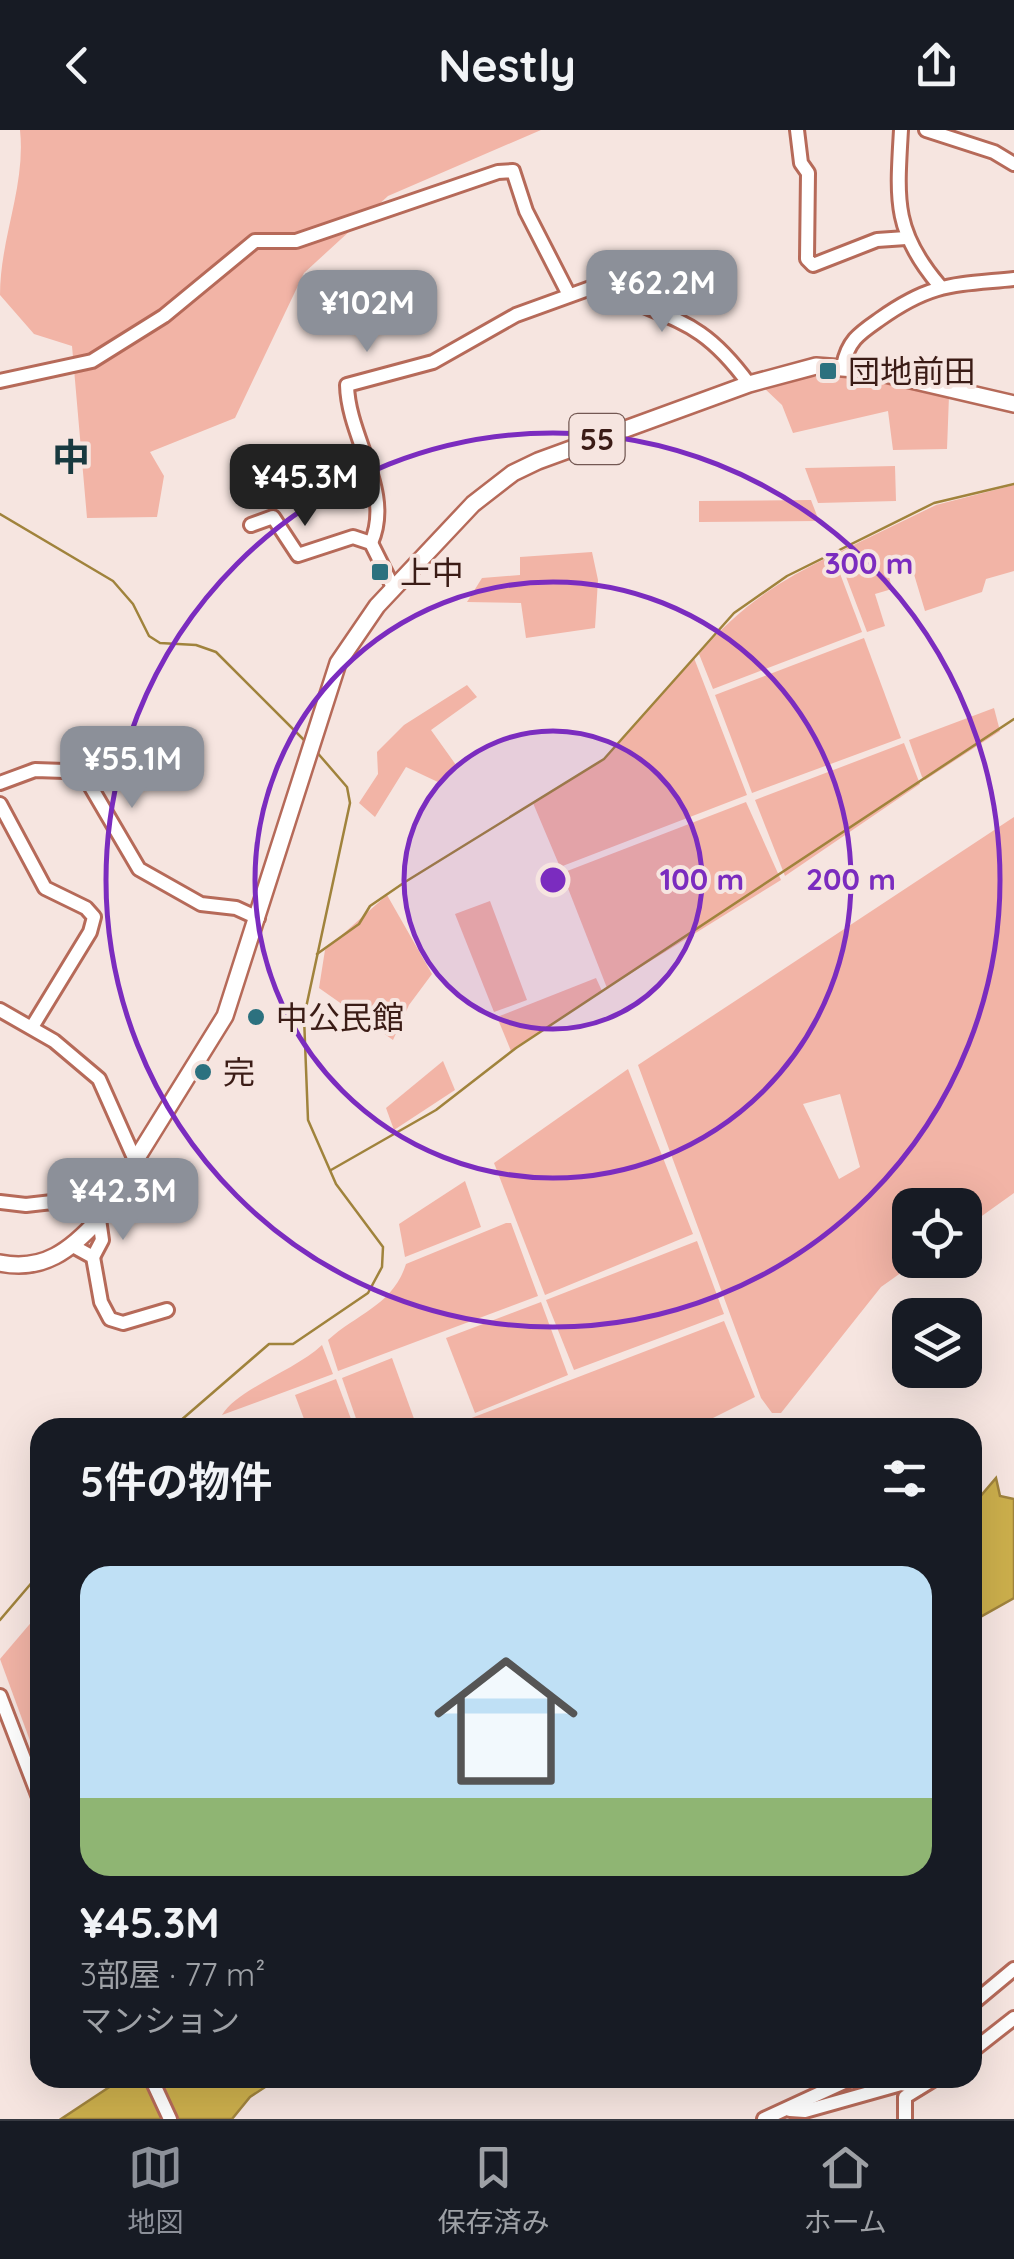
<!DOCTYPE html>
<html lang="ja">
<head>
<meta charset="utf-8">
<style>
  :root { --surface:#171b24; --page:#20242c; --text:#f1f3f6; --muted:#9ea1a6; --line:#363941; --accent:#8c9099 }
  body { margin:0; font-family:Quicksand,"Noto Sans JP",sans-serif; background:var(--page); color:var(--text); height:100vh; display:flex; flex-direction:column; font-size:38px; white-space:nowrap }
  * { box-sizing:border-box; margin:0 }
  p { font-size:32px; color:var(--muted) }
  .icon { flex:none; width:55px; height:55px; fill:none; stroke:currentColor; stroke-width:2; stroke-linecap:round; stroke-linejoin:round }
  .map { position:relative; flex:1; overflow:hidden }
  .sheet { position:absolute; left:30px; top:1288px; width:952px; height:670px; display:flex; flex-direction:column; background:var(--surface); border-radius:30px; box-shadow:0 10px 40px #0002 }
  .sheet>* { flex:none }
  .tools { position:absolute; left:892px; top:1058px; display:grid; gap:20px }
  .tools a { display:grid; place-items:center; width:90px; height:90px; border-radius:20px; background:var(--surface); box-shadow:0 10px 40px #0002; font-size:50px }
  .price { position:absolute; translate:-50% -85px; padding:0 22px; border-radius:20px; background:var(--accent); color:#fff; font-size:32px; line-height:65px; filter:drop-shadow(0 2px 5px #0008) }
  .price::after { content:''; position:absolute; left:50%; top:60px; width:30px; height:22px; margin-left:-15px; background:inherit; clip-path:polygon(0 0,100% 0,50% 100%) }
  .price.current { background:#222; color:#fff }
  ul { padding:0; list-style:none }
  li { display:grid; align-content:center; gap:20px; height:530px; padding:0 50px }
  li span { display:grid; place-items:center; height:310px; border-radius:30px; color:#555 }
  li>.icon { margin-inline-start:auto }
  span .icon { width:180px; height:180px; fill:#fffc; stroke-width:1 }
  li b { font-size:42px }
  h2 { display:flex; justify-content:space-between; align-items:center; height:120px; padding:0 50px; font-size:42px }
  header { display:flex; justify-content:space-between; align-items:center; height:130px; padding:0 50px; background:var(--surface); font-size:45px; font-weight:700 }
  .dock { display:flex; justify-content:space-around; align-items:center; height:140px; border-top:2px solid var(--line); background:var(--surface); font-size:28px; color:var(--muted) }
  .dock a { display:grid; justify-items:center; gap:5px }
  .dock .current { color:var(--accent) }
  .map>svg:first-child { display:block }
</style>
</head>
<body>
<header><svg class="icon" aria-label="back" viewBox="0 0 24 24"><path d="M15 5l-7 7 7 7"/></svg>Nestly<svg class="icon" aria-label="share" viewBox="0 0 24 24"><path d="M12 15V3M7 8l5-5 5 5M5 13v7h14v-7"/></svg></header>
<div class="map">
<svg width="1014" height="1989" viewBox="0 0 1014 1989">
  <rect width="100%" height="100%" fill="#f6e5e0"/>
  <g fill="#f2b4a6" fill-rule="evenodd">
    <path d="M20 0H541L388 66 304 143 235 288 150 322 164 346 157 387 87 388 72 216 34 204 0 165C0 108 26 56 20 0Z"/>
    <polygon points="865,246 949,266 947,319 893,320 888,281 793,303 782,275 763,257 802,247"/>
    <polygon points="895,336 896,371 818,373 805,338"/>
    <polygon points="1014,355 1014,441 986,449 982,462 925,481 910,431 887,438 892,459 875,464 885,496 867,502 837,423 936,375"/>
    <polygon points="811,370 819,391 699,392 699,371"/>
    <polygon points="592,422 598,450 595,498 526,508 521,473 467,472 482,448 520,445 520,427"/>
    <path d="M833 425 862 502 713 559 699 524C738 478 778 451 833 425Z"/>
    <polygon points="864,508 901,608 752,663 715,565"/>
    <polygon points="694,528 747,665 560,737 533,673 605,629"/>
    <polygon points="467,555 477,567 431,600 456,635 440,653 406,637 375,687 359,673 378,644 377,622 404,595"/>
    <polygon points="994,578 1000,601 925,650 922,647 909,610"/>
    <polygon points="904,613 920,654 785,746 755,670"/>
    <polygon points="746,672 781,750 607,858 562,743"/>
    <path d="M1014 687V1063L965 1098V1075H910V1130H919L881 1157 781 1283H772L761 1268 638 935ZM840 964 860 1037 839 1049 803 974Z"/>
    <polygon points="387,765 432,844 409,875 393,910 319,858 325,820"/>
    <polygon points="490,771 527,870 494,882 455,784"/>
    <polygon points="596,848 602,861 511,921 497,887"/>
    <polygon points="443,931 455,960 394,1000 386,978"/>
    <polygon points="628,939 693,1104 545,1165 494,1033"/>
    <polygon points="465,1051 481,1097 405,1127 399,1094"/>
    <path d="M506 1093H511L538 1166 338 1241 328 1210C358 1183 393 1175 406 1134Z"/>
    <polygon points="697,1111 724,1184 574,1240 546,1170"/>
    <polygon points="541,1172 568,1245 475,1283 446,1208"/>
    <polygon points="724,1191 755,1267 695,1297 448,1297"/>
    <path d="M322 1215 333 1244 222 1285C237 1259 296 1240 322 1215Z"/>
    <polygon points="392,1228 417,1297 359,1297 342,1248"/>
    <polygon points="336,1249 354,1297 307,1297 295,1265"/>
    <polygon points="40,1482 40,1638 0,1529"/>
  </g>
  <g fill="#ccaf4c" stroke="#a0833c" stroke-width="2.5">
    <polygon points="996,1348 1000,1366 1014,1369 1014,1468 973,1491 973,1375"/>
    <polygon points="123,1948 279,1948 250,1967 232,1989 61,1989"/>
  </g>
  <g fill="none" stroke-linecap="round" stroke-linejoin="round">
    <g stroke="#a0833c" stroke-width="2.5">
      <polyline points="0,384 113,451 133,474 149,506 160,513 196,515 216,522 305,611"/>
      <polyline points="317,824 359,794 370,776 405,752 604,629 734,483 787,446 934,373 1014,354"/>
      <polyline points="331,1040 436,980 516,918 1014,589"/>
      <polyline points="172,1298 269,1214 293,1214 368,1163 382,1137 383,1117 336,1054 308,990 304,887 350,673 347,657 315,620"/>
      <polyline points="0,1490 40,1443"/>
    </g>
    <g stroke="#b66a59" stroke-width="18">
      <g id="minor">
        <polyline points="797,0 801,33 808,43 807,129 813,135 877,110 906,108"/>
        <path d="M901 0C897 69 893 101 939 155"/>
        <polyline points="926,0 994,22 1014,34"/>
        <path d="M843 236C848 210 860 203 880 189 932 152 954 155 1014 149"/>
        <polyline points="0,251 92,231 164,186 255,111 296,111 498,42 513,41 526,81 568,163"/>
        <polyline points="251,395 273,387 298,425 353,407 371,413 393,457"/>
        <path d="M371 413C394 361 348 308 347 255L433 232 516 185 599 155C670 193 697 183 749 254"/>
        <polyline points="0,653 35,640 65,641 88,652 139,739 201,774 236,778 258,788"/>
        <polyline points="0,674 45,758 86,778 94,787 90,802 32,897"/>
        <polyline points="0,880 54,911 99,949 135,1030"/>
        <polyline points="0,1072 26,1075 61,1071 99,1089 102,1110 93,1127"/>
        <polyline points="73,1116 93,1127 101,1172 110,1189 123,1193 167,1180"/>
        <polyline points="0,1566 40,1670"/>
        <polyline points="972,1874 1014,1839"/>
        <polyline points="972,1921 1014,1888"/>
        <polyline points="151,1948 170,1989"/>
        <polyline points="790,1980 805,1981 901,1954 919,1958"/>
        <polyline points="764,1989 853,1948"/>
        <polyline points="905,1989 905,1967 936,1948"/>
      </g>
    </g>
    <g stroke="#b66a59" stroke-width="20">
      <path id="major" d="M0 1133C43 1142 71 1120 99 1089L225 886 338 533 377 476 473 374 513 343 538 331 749 254 816 236 868 240 1014 274"/>
    </g>
    <use href="#minor" stroke="#fff" stroke-width="12"/>
    <use href="#major" stroke="#fff" stroke-width="15"/>
  </g>
  <circle cx="553" cy="750" r="149" fill="#7b2cbf" fill-opacity=".12"/>
  <g fill="none" stroke="#7b2cbf" stroke-width="5">
    <circle cx="553" cy="750" r="149"/>
    <circle cx="553" cy="750" r="298"/>
    <circle cx="553" cy="750" r="447"/>
  </g>
  <g fill="#2c717f" stroke="#f6e5e0" stroke-width="4">
    <rect x="818" y="231" width="20" height="20" rx="5"/>
    <rect x="370" y="432" width="20" height="20" rx="5"/>
    <circle cx="256" cy="887" r="10"/>
    <circle cx="203" cy="942" r="10"/>
  </g>
  <g text-anchor="middle" dominant-baseline="central" stroke-width="8" stroke-linejoin="round" paint-order="stroke">
    <rect fill="#f6e5e0" stroke="#735853" stroke-width="2.5" x="569.5" y="284" width="55" height="50" rx="8"/>
    <g font-size="30" font-weight="bold" fill="#3b1c16">
      <text x="597" y="309">55</text>
    </g>
    <g font-size="32" fill="#3b1c16" stroke="#f6e5e0" text-anchor="start">
      <text x="848" y="241">団地前田</text>
      <text x="400" y="442">上中</text>
      <text x="276" y="887">中公民館</text>
      <text x="223" y="942">完</text>
    </g>
    <g font-size="38" font-weight="bold" fill="#18393f" stroke="#f6e5e0">
      <text x="71" y="327">中</text>
    </g>
  </g>
  <circle cx="553" cy="750" r="15" fill="#7b2cbf" stroke="#f6e5e0" stroke-width="5"/>
  <g font-size="30" text-anchor="middle" font-weight="bold" fill="#7b2cbf" stroke="#f6e5e0" stroke-width="8" stroke-linejoin="round" paint-order="stroke">
    <text x="869" y="444">300 m</text>
    <text x="702" y="760">100 m</text>
    <text x="851" y="760">200 m</text>
  </g>
</svg>
<div class="tools">
<a><svg class="icon" aria-label="locate" viewBox="0 0 24 24"><circle cx="12" cy="12" r="6"/><path d="M12 2v4M12 18v4M2 12h4M18 12h4"/></svg></a>
<a><svg class="icon" aria-label="layers" viewBox="0 0 24 24"><path d="M12 4l9 5-9 5-9-5zM3 14l9 5 9-5"/></svg></a>
</div>
<b class="price" style="left:662px;top:205px">¥62.2M</b>
<b class="price" style="left:367px;top:225px">¥102M</b>
<b class="price current" style="left:305px;top:399px">¥45.3M</b>
<b class="price" style="left:132px;top:681px">¥55.1M</b>
<b class="price" style="left:123px;top:1113px">¥42.3M</b>
<section class="sheet">
<h2>5件の物件<svg class="icon" aria-label="filters" viewBox="0 0 24 24"><path d="M4 7h16M4 17h16"/><circle cx="9" cy="7" r="2"/><circle cx="15" cy="17" r="2"/></svg></h2>
<ul>
<li><span style="background:linear-gradient(#bfe0f5 75%,#8fb573 0)"><svg class="icon" aria-label="home" viewBox="0 0 24 24"><path d="M3 11l9-7 9 7M6 9v11h12V9"/></svg></span><div><b>¥45.3M</b><p>3部屋 · 77 m²</p><p>マンション</p></div></li>
</ul>
</section>
</div>
<nav class="dock">
<a class="current"><svg class="icon" aria-label="map" viewBox="0 0 24 24"><path d="M3 6l6-2 6 2 6-2v14l-6 2-6-2-6 2zM9 4v14M15 6v14"/></svg>地図</a>
<a><svg class="icon" aria-label="saved" viewBox="0 0 24 24"><path d="M7 4h10v16l-5-4-5 4z"/></svg>保存済み</a>
<a><svg class="icon" aria-label="home" viewBox="0 0 24 24"><path d="M3 11l9-7 9 7M6 9v11h12V9"/></svg>ホーム</a>
</nav>
</body>
</html>
